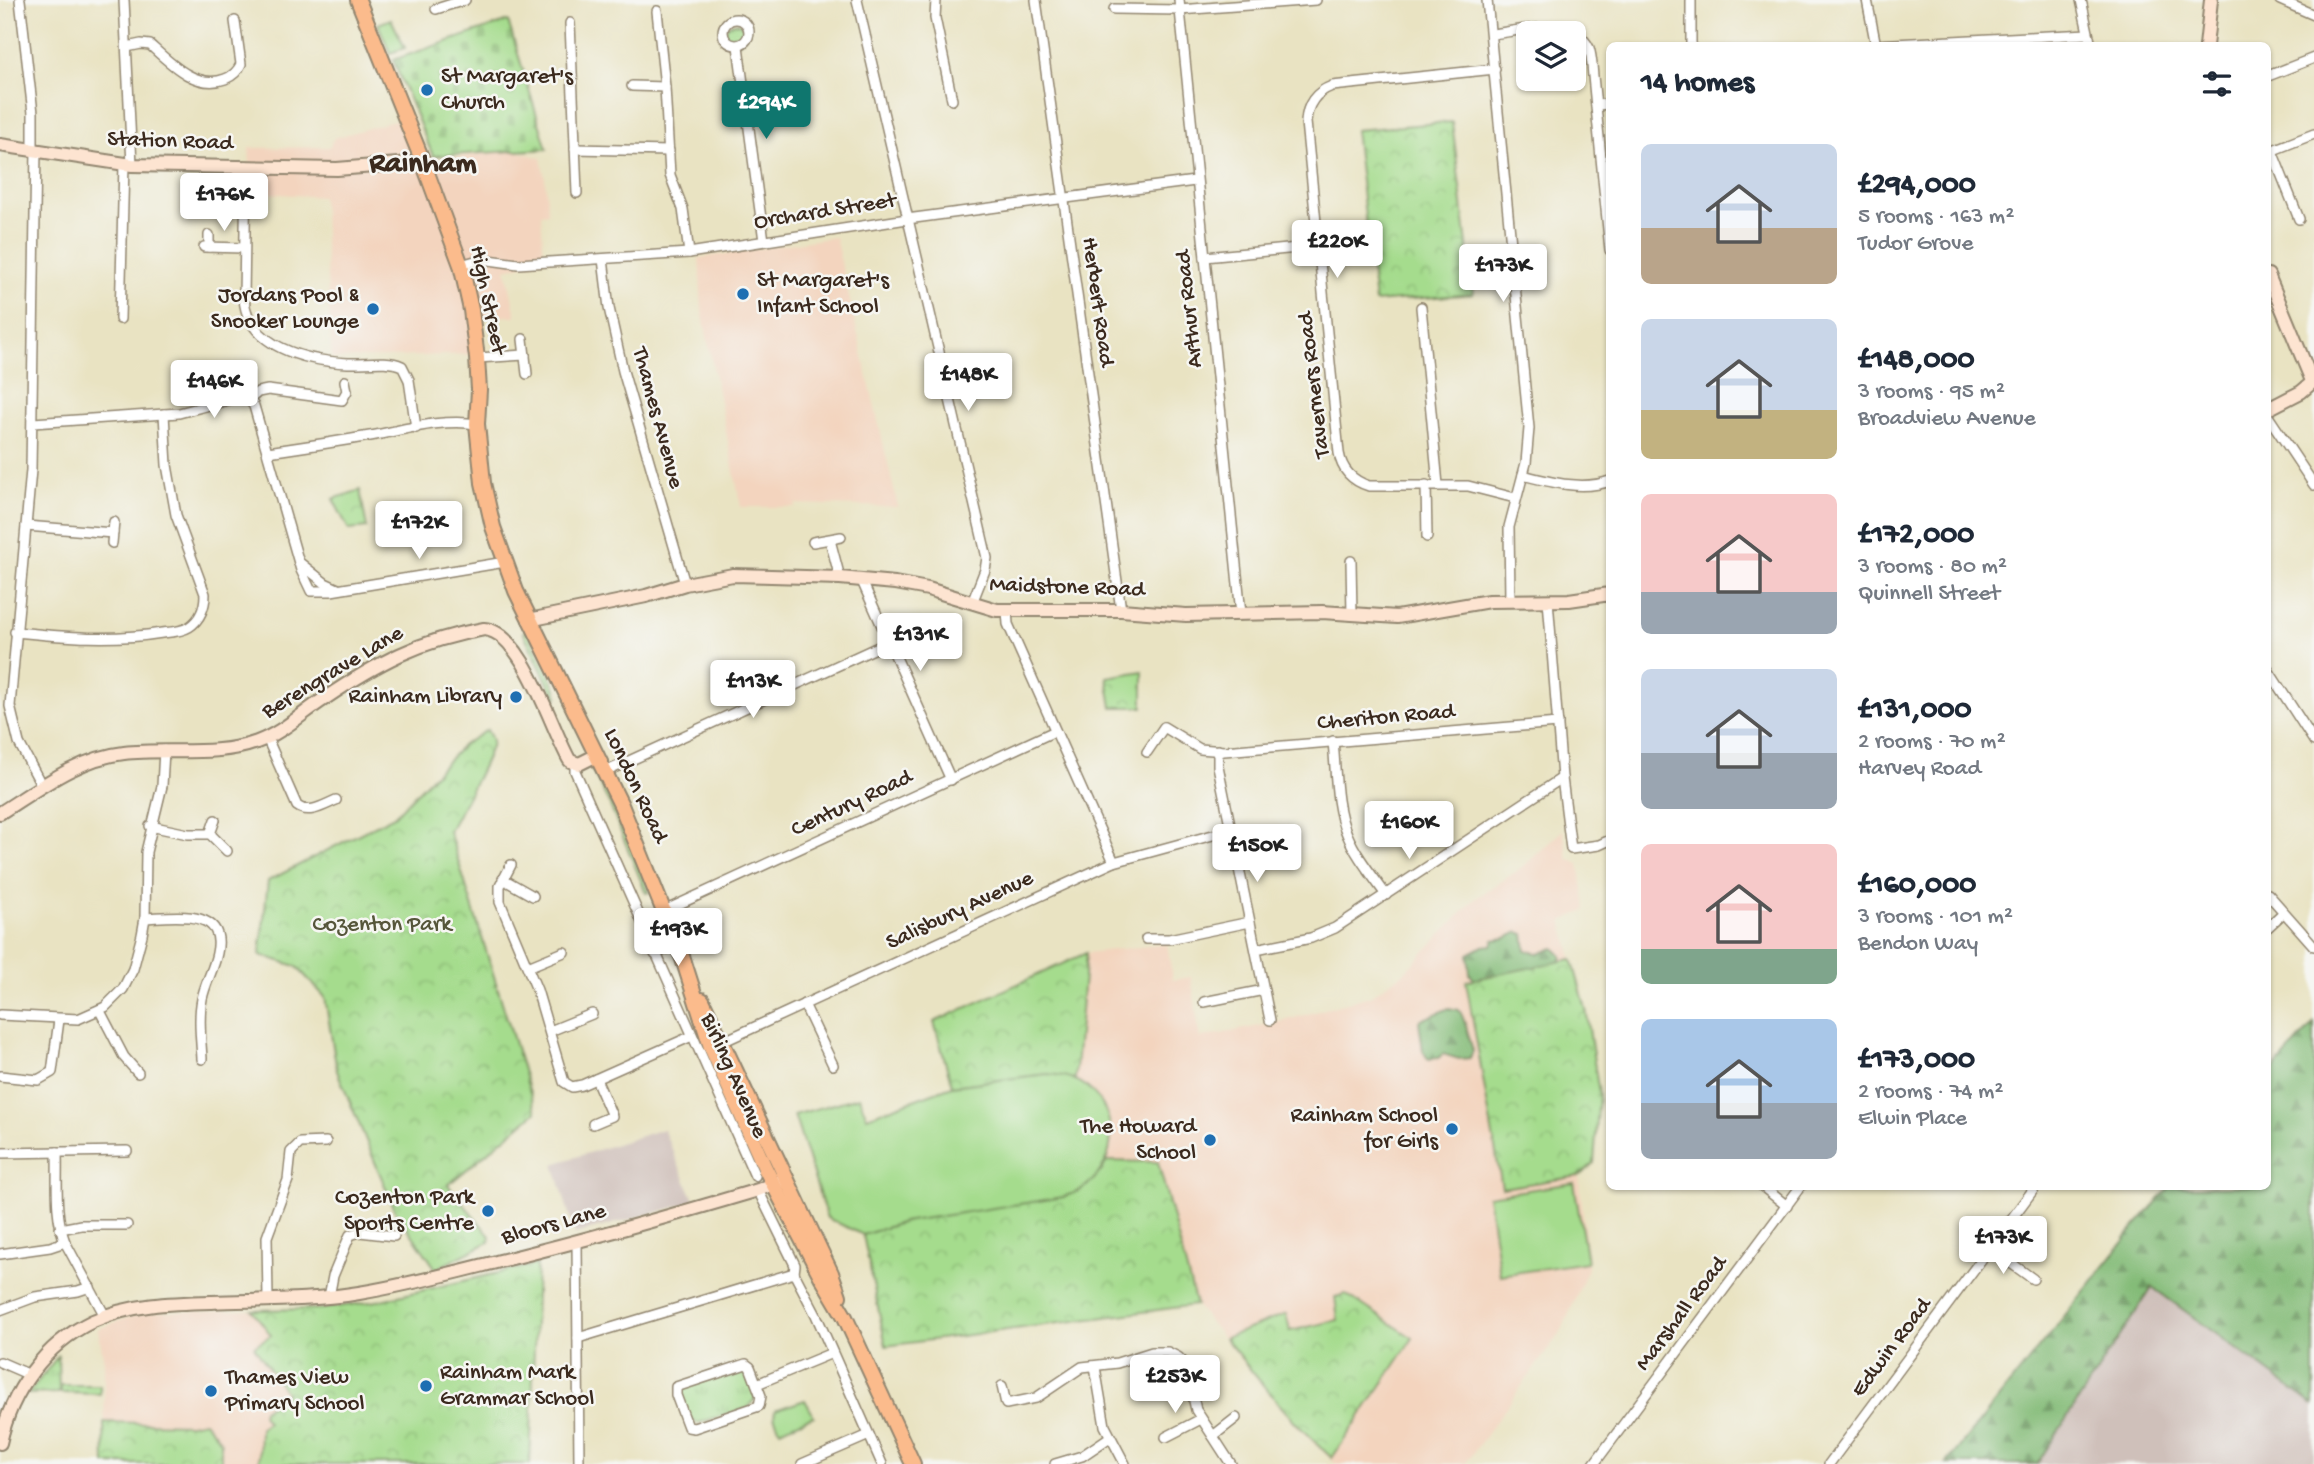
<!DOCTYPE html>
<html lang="en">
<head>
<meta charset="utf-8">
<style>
  :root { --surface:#fff; --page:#f6f6f7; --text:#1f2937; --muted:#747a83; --accent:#0f766e }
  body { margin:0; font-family:"Gochi Hand",sans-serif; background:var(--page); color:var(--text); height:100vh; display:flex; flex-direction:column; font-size:26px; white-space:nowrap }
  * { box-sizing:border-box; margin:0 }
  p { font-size:23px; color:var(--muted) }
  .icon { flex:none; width:38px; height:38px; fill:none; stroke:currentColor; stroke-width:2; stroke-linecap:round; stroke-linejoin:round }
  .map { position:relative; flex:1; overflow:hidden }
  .sheet { position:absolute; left:1606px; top:42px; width:665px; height:1148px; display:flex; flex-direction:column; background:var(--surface); border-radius:10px; box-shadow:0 2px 5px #0004 }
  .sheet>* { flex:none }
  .fabs { position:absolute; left:1516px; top:21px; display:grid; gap:14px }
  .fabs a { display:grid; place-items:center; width:70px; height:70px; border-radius:10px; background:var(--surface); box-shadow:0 2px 5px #0004; font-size:35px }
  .price { position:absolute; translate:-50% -60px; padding:0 16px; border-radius:7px; background:#fff; color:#222; font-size:23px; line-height:46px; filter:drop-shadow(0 2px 4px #0008) }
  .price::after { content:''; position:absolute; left:50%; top:42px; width:21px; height:16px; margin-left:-10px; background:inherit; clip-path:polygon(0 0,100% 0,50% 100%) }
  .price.selected { background:var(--accent); color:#fff }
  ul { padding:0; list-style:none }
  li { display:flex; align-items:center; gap:21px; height:175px; padding:0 35px }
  li span { display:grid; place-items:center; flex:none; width:196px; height:140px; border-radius:10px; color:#555 }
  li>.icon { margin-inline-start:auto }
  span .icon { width:84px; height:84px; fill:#fffc; stroke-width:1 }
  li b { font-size:30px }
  h2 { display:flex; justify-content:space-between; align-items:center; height:84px; padding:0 35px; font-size:30px }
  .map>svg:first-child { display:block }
</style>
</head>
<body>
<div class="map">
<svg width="2314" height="1464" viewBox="0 0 2314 1464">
  <defs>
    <pattern id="grass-tufts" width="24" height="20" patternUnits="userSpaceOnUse" patternTransform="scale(1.75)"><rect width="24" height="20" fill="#a5dc8d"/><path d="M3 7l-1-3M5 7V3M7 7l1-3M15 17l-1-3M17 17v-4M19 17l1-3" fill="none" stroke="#8fbd79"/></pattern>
    <pattern id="forest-firs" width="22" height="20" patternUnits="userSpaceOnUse" patternTransform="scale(1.75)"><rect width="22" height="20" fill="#84bc78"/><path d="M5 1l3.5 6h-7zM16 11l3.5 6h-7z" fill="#6d9962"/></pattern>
    <pattern id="cemetery-stones" width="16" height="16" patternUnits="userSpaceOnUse" patternTransform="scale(1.75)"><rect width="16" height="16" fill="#a5dc8d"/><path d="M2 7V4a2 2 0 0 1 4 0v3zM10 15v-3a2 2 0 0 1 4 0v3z" fill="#8fbd79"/></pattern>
    <pattern id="park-crowns" width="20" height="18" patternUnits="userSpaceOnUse" patternTransform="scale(1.75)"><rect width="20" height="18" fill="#a5dc8d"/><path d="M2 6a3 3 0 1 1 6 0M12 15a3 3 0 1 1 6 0" fill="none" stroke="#8fbd79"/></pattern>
  </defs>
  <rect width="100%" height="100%" fill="#f6f6f2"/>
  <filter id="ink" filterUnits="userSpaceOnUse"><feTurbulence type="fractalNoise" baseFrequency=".0143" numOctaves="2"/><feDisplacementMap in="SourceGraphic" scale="14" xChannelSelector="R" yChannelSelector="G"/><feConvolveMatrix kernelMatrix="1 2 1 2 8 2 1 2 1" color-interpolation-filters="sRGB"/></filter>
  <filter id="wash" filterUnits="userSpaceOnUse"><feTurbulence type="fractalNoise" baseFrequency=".00686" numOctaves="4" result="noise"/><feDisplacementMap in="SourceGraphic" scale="28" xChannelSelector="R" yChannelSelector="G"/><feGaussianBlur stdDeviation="1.57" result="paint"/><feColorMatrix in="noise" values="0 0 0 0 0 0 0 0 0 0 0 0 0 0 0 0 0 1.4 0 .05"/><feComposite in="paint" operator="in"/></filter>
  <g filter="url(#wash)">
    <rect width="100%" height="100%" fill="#e9e3c2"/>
    <g fill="#f3d4be">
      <polygon points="401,119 419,161 515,151 541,158 545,178 548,213 541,214 544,259 506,269 516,316 475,317 474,354 332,359 322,197 252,192 249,148 329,147 334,138"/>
      <polygon points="835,237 898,507 795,504 796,507 741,507 702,311 699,258"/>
      <polygon points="1563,830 1568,859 1579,863 1586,910 1562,921 1586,1009 1599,1094 1594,1163 1579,1176 1588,1268 1562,1330 1465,1464 1336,1464 1304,1434 1268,1393 1196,1305 886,1346 863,1235 1047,1074 952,1086 934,1022 1086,953 1167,944 1173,980 1191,977 1200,1038 1284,1021 1370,996 1404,973 1475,899 1522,868"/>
      <polygon points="537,1264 530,1464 105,1464 104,1361 98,1329 129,1317 155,1312 322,1309 377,1301"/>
    </g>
    <g fill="#cfc0ba">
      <polygon points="663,1129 695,1202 575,1234 554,1164"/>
      <polygon points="2152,1286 2314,1405 2314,1459 2310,1464 2037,1464"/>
    </g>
    <g fill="url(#grass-tufts)" stroke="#708356" stroke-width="2">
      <polygon points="527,630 555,686 558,697 555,698 523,632"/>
      <path d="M590 766C611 779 639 865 650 892L646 893 609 803Z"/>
      <polygon points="58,1356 59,1393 28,1394"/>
      <polygon points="737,1370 750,1376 756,1397 748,1408 698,1423 688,1420 679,1395 684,1387"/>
      <polygon points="61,1385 100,1385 100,1394 61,1393"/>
    </g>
    <g fill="url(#forest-firs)" stroke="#60734b" stroke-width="2">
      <polygon points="1518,932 1524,934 1526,950 1539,954 1554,948 1562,956 1560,964 1475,981 1470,974 1468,954 1483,946 1492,945 1494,940 1506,938"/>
      <path d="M1449 1008 1459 1010C1465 1018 1470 1041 1473 1051L1470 1058 1459 1059 1443 1054 1438 1058 1428 1059 1423 1051 1419 1021Z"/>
      <polygon points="2314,1023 2314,1405 2152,1287 2037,1464 1946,1464 2126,1239 2125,1238 2170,1187 2268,1186 2268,1076"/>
    </g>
    <polygon fill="url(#cemetery-stones)" stroke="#708356" stroke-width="2" points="508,21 547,149 433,156 393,60"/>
    <g fill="url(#park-crowns)" stroke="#708356" stroke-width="2">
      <circle cx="735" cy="33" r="10"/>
      <polygon points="1452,122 1473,294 1375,302 1355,130"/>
      <polygon points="360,490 367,528 349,530 333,499"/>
      <polygon points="1143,671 1143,707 1112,707 1107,677"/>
      <path d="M487 730C489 734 491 737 492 740 493 753 457 815 449 831L536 1112 448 1185 490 1236 489 1242 436 1269 395 1210 337 1071 325 997 296 966 260 955 268 881 394 816 463 745Z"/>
      <polygon points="1086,953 1075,1079 1047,1074 952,1086 934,1022"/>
      <polygon points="1572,959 1586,1009 1599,1094 1594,1163 1579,1176 1502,1188 1466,981"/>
      <polygon points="1107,1161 1158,1162 1196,1305 886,1346 863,1235 903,1222 1101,1172"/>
      <polygon points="537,1264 530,1464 259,1464 260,1428 267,1422 262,1415 263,1410 286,1393 254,1346 271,1335 252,1310 322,1309 377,1301"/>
      <path d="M1346 1294 1413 1338 1332 1458C1291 1422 1259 1380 1225 1338L1286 1314 1290 1331 1338 1320 1335 1297Z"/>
      <polygon points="204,1421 221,1441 221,1464 105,1464 104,1422 189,1424"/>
    </g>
    <g fill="#a5dc8d" stroke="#708356" stroke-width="2">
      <polygon points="391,19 405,48 390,53 378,24"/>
      <path d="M1047 1074C1059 1075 1069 1076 1079 1082 1120 1105 1121 1161 1084 1188 1078 1192 1070 1194 1064 1197L903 1222 863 1235 827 1218 794 1115 859 1097 867 1117 952 1086Z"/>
      <polygon points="1574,1183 1587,1262 1500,1275 1488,1196"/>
      <polygon points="805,1400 814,1416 780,1430 774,1417 775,1410"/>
    </g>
  </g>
  <g filter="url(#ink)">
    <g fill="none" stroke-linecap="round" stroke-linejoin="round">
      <g stroke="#928670" stroke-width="12">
        <g id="street">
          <polyline points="20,0 33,113 33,150"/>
          <polyline points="124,0 132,165"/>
          <polyline points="857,0 987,558 985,570 972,603"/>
          <polyline points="936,0 935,18 952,100"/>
          <polyline points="1036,0 1121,610"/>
          <polyline points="1179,0 1241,614"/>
          <polyline points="1487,0 1529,428 1526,463 1509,527 1510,600"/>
          <polyline points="1867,0 1876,46"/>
          <polyline points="2081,0 2091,46"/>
          <polyline points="2280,0 2314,15"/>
          <polyline points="436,9 465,0"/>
          <polyline points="1114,9 1179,10 1316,0"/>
          <polyline points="657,11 665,87 670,175 683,209 689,253"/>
          <circle cx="736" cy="32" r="13"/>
          <polyline points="570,23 577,193"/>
          <path d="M1492 34C1519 31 1575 16 1589 48 1592 57 1592 67 1593 76L1610 250"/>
          <polyline points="1875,45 2088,34"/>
          <polyline points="738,46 764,241"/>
          <polyline points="1691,46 1691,0"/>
          <path d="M127 47 141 44 150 45C170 63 196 90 225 79 233 76 238 71 241 64L235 21"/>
          <path d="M1495 69 1332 86C1316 92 1307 104 1306 122L1339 453C1342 471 1353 481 1369 486H1468L1515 498"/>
          <polyline points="2268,76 2314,58"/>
          <polyline points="632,86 665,87"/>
          <polyline points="1596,105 1610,104"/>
          <polyline points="575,149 669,151"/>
          <polyline points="36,150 31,470 10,706 19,743 42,786"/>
          <polyline points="2272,151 2299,219"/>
          <polyline points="2268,152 2314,134"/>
          <path d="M246 166 244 298C247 347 307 361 348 363 365 364 386 359 402 366L409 380 416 428"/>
          <polyline points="209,235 209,247"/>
          <polyline points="204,247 244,248"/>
          <polyline points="1205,257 1318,246"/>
          <polyline points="603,259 609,308 623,371 685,584"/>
          <polyline points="461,265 482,259 518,264 689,253 907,219 1195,181"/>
          <polyline points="1421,307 1438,485"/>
          <polyline points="120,319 124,164"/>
          <polyline points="523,339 527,374"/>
          <polyline points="477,358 525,355"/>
          <polyline points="249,400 254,406 301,570 311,591 331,591 505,562"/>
          <polyline points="2268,416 2314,485"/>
          <polyline points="33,423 179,413 236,398 249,400 258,392 268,390 342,400 347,391 345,381"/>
          <path d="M268 452C302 447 336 442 370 436 403 430 443 418 477 424"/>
          <path d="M1523 475C1550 482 1582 491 1610 481"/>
          <polyline points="1426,485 1427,537"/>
          <polyline points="26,526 113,533"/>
          <polyline points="830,540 840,578"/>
          <polyline points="813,542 841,537"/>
          <polyline points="112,543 114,522"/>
          <polyline points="1351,561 1352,615"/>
          <polyline points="300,563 325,583 338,589"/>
          <polyline points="861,579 951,780"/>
          <polyline points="1548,600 1562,778 1571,849 1599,845 1610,840"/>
          <polyline points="1007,610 1008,624 1114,862"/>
          <path d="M15 632C65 637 113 641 162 633 171 632 181 632 189 627 200 620 205 607 205 594L176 515 167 465 164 414"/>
          <polyline points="2268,670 2314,741"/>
          <path d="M267 738 297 806C309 815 324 805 336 800"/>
          <path d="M1333 741C1336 771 1335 807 1347 834 1356 856 1372 875 1386 895"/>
          <polyline points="1218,750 1218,766 1270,1020"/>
          <polyline points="1147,752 1164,727 1200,749 1224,751 1558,723"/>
          <polyline points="575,764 575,771 755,1176"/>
          <polyline points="605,772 889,642"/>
          <polyline points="150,826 188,834 210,834 227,851"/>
          <polyline points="210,834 215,820"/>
          <polyline points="511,865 500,886 500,902 537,990 564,1082 572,1087 582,1085 692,1036"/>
          <polyline points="503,879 533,896"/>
          <polyline points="2268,894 2314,946"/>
          <polyline points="664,911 1055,731"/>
          <path d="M145 918C172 917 227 907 217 953 214 969 205 983 202 999 198 1018 201 1039 202 1059"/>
          <polyline points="2268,927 2283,913"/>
          <polyline points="1146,939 1169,939 1250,922"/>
          <polyline points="1256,949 1311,938 1335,928 1562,778"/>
          <polyline points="655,954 677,944"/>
          <polyline points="528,967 564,952"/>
          <polyline points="1204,1002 1264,990"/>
          <polyline points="804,1004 833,1065"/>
          <polyline points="100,1011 124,1057 138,1073"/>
          <polyline points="0,1015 78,1019 105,1007 123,989 133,969 142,935 145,918 146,852 162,786 164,750"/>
          <polyline points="550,1031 592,1014"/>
          <polyline points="720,1043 1114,862 1231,830"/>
          <polyline points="0,1076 38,1080 52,1072 59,1020"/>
          <polyline points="593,1124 612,1116 596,1079"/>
          <path d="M57 1152C58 1182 54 1213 65 1242L105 1316"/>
          <polyline points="0,1153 127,1151"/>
          <polyline points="1762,1186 1787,1206"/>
          <polyline points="758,1190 795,1265 794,1273 816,1315 882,1464"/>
          <polyline points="60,1229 81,1225 127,1225"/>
          <polyline points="577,1242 579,1464"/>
          <polyline points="1990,1248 2033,1279"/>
          <polyline points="0,1254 50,1247 65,1242"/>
          <polyline points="329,1297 333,1276 350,1235 360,1232 394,1236"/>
          <polyline points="268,1300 267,1237 288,1180 291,1152 300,1143 326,1142"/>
          <polyline points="0,1310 35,1297 78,1291 90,1287"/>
          <polyline points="578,1338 794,1273"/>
          <polyline points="0,1362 30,1375"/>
          <polygon points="746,1364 750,1367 761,1396 759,1406 694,1428 688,1427 676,1395 676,1387"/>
          <polyline points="1095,1367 1105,1426 1125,1464"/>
          <polyline points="757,1384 832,1353"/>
          <polyline points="1002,1386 1006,1404 1036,1398 1082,1367 1117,1363 1152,1352 1168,1352 1178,1357 1186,1365 1196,1410 1231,1464"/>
          <polyline points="1213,1436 1236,1418"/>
          <polyline points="1166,1437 1201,1419"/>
          <polyline points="802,1464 869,1435"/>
          <polyline points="1055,1464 1082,1456 1110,1437"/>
          <polyline points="1594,1464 1801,1186"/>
          <polyline points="1829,1464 2036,1186"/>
        </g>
      </g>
      <g stroke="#928670" stroke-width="16">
        <g id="secondary">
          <polyline points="2206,46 2211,0"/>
          <polyline points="0,145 132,165 337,169 423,162"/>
          <polyline points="2268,275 2312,381"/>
          <polyline points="2268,409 2301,392 2314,381"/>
          <polyline points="529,620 646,596 685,584 733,575 840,578 895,583 928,589 997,610 1121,610 1186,615 1322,612 1397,617 1489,601 1569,600 1610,594"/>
          <path d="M0 813C38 789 78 758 124 753 166 748 217 757 257 742 282 733 301 714 324 699 377 663 420 640 484 629 523 631 552 731 570 761L579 764 597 755"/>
          <path d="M0 1443C11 1391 45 1344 93 1321 131 1304 170 1303 212 1302 261 1300 311 1301 359 1293 408 1285 456 1272 504 1260 589 1239 674 1215 758 1190L781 1181"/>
        </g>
      </g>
      <g stroke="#928670" stroke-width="18">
        <g id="primary">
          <polyline points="358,0 423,162 461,265 471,310 477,358 479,390 477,424 483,483 493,527 516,591 621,805 683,959 711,1047 765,1168 822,1278 845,1317 913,1464"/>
          <polyline points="702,1000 831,1273 839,1296"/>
        </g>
      </g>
      <use href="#street" stroke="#fff" stroke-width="9"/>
      <use href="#secondary" stroke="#fde4d1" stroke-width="12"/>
      <use href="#primary" stroke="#fbbb8c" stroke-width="14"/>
    </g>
  </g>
  <g fill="#1f6fb2" stroke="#f6f6f2" stroke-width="2.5">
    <circle cx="427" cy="90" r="7"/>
    <circle cx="743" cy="294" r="7"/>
    <circle cx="373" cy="309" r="7"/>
    <circle cx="516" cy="697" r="7"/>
    <circle cx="1452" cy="1129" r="7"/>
    <circle cx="1210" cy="1140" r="7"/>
    <circle cx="488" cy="1211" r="7"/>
    <circle cx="426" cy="1386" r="7"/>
    <circle cx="211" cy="1391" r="7"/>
  </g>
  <g text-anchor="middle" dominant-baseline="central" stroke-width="5" stroke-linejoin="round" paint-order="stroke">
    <g font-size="23" fill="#3b2a1e" stroke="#f6f6f2" text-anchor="end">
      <text x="441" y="77" text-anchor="start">St Margaret's<tspan x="441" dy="26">Church</tspan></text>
      <text x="757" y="281" text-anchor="start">St Margaret's<tspan x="757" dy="26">Infant School</tspan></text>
      <text x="359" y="296">Jordans Pool &amp;<tspan x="359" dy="26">Snooker Lounge</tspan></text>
      <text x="502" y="697">Rainham Library</text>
      <text x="1438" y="1116">Rainham School<tspan x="1438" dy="26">for Girls</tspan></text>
      <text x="1196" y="1127">The Howard<tspan x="1196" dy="26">School</tspan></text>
      <text x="474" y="1198">Cozenton Park<tspan x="474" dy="26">Sports Centre</tspan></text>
      <text x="440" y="1373" text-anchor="start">Rainham Mark<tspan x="440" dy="26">Grammar School</tspan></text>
      <text x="225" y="1378" text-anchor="start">Thames View<tspan x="225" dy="26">Primary School</tspan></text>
    </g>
    <g font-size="23" fill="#3b2a1e" stroke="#f6f6f2">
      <text transform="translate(170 142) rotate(2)">Station Road</text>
      <text transform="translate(825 212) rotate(-9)">Orchard Street</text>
      <text transform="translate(487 300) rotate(78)">High Street</text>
      <text transform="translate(1097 302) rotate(82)">Herbert Road</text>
      <text transform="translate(1190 309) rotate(-96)">Arthur Road</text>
      <text transform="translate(1315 385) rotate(-97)">Taverners Road</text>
      <text transform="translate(657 418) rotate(75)">Thames Avenue</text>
      <text transform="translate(1067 588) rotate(2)">Maidstone Road</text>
      <text transform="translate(333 673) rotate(-31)">Berengrave Lane</text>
      <text transform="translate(1386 718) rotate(-5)">Cheriton Road</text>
      <text transform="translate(635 786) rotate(65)">London Road</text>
      <text transform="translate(852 804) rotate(-25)">Century Road</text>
      <text transform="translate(960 911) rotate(-25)">Salisbury Avenue</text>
      <text transform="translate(733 1076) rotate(66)">Birling Avenue</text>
      <text transform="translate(554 1225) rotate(-15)">Bloors Lane</text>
      <text transform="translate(1682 1314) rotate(-53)">Marshall Road</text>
      <text transform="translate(1892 1348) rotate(-53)">Edwin Road</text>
    </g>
    <g font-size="23" fill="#56563a" stroke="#f6f6f2">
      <text x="382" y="925">Cozenton Park</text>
    </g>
    <g font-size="30" font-weight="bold" fill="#3b2a1e" stroke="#f6f6f2">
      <text x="423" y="165">Rainham</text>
    </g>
  </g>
</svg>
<div class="fabs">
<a><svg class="icon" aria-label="layers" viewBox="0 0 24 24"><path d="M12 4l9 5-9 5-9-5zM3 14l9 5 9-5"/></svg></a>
</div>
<b class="price selected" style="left:766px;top:141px">£294K</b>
<b class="price" style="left:224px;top:233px">£176K</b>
<b class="price" style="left:1337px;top:280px">£220K</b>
<b class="price" style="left:1503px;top:304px">£173K</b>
<b class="price" style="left:968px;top:413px">£148K</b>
<b class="price" style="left:214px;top:420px">£146K</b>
<b class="price" style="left:419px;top:561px">£172K</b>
<b class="price" style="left:920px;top:673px">£131K</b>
<b class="price" style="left:753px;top:720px">£113K</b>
<b class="price" style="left:1409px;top:861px">£160K</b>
<b class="price" style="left:1257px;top:884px">£150K</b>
<b class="price" style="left:678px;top:968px">£193K</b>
<b class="price" style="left:2003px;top:1276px">£173K</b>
<b class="price" style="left:1175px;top:1415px">£253K</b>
<section class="sheet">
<h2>14 homes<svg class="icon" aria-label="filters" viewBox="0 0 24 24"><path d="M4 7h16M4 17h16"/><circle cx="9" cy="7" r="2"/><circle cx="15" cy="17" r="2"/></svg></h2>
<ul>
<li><span style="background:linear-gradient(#c9d6e8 60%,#b9a48a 0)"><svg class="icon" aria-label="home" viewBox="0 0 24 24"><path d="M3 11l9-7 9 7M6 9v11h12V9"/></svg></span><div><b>£294,000</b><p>5 rooms · 163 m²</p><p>Tudor Grove</p></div></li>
<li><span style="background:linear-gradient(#c9d6e8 65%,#c2b280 0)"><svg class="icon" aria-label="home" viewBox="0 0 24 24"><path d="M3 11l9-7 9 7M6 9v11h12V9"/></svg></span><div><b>£148,000</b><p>3 rooms · 95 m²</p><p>Broadview Avenue</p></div></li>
<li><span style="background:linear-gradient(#f6c9c9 70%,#9aa5b1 0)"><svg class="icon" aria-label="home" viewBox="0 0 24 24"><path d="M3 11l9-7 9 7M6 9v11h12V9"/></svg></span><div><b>£172,000</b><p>3 rooms · 80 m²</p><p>Quinnell Street</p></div></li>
<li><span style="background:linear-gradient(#c9d6e8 60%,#9aa5b1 0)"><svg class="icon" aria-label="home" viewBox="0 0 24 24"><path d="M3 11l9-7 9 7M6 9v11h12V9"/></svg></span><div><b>£131,000</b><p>2 rooms · 70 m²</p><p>Harvey Road</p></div></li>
<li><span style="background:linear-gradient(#f6c9c9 75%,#7fa58c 0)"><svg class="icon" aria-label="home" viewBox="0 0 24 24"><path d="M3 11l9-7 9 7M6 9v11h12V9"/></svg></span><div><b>£160,000</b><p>3 rooms · 101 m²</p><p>Bendon Way</p></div></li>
<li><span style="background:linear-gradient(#a9c7e8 60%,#9aa5b1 0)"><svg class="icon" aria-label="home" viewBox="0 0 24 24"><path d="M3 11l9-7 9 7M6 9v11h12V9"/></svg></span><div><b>£173,000</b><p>2 rooms · 74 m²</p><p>Elwin Place</p></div></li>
</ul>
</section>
</div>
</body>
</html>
